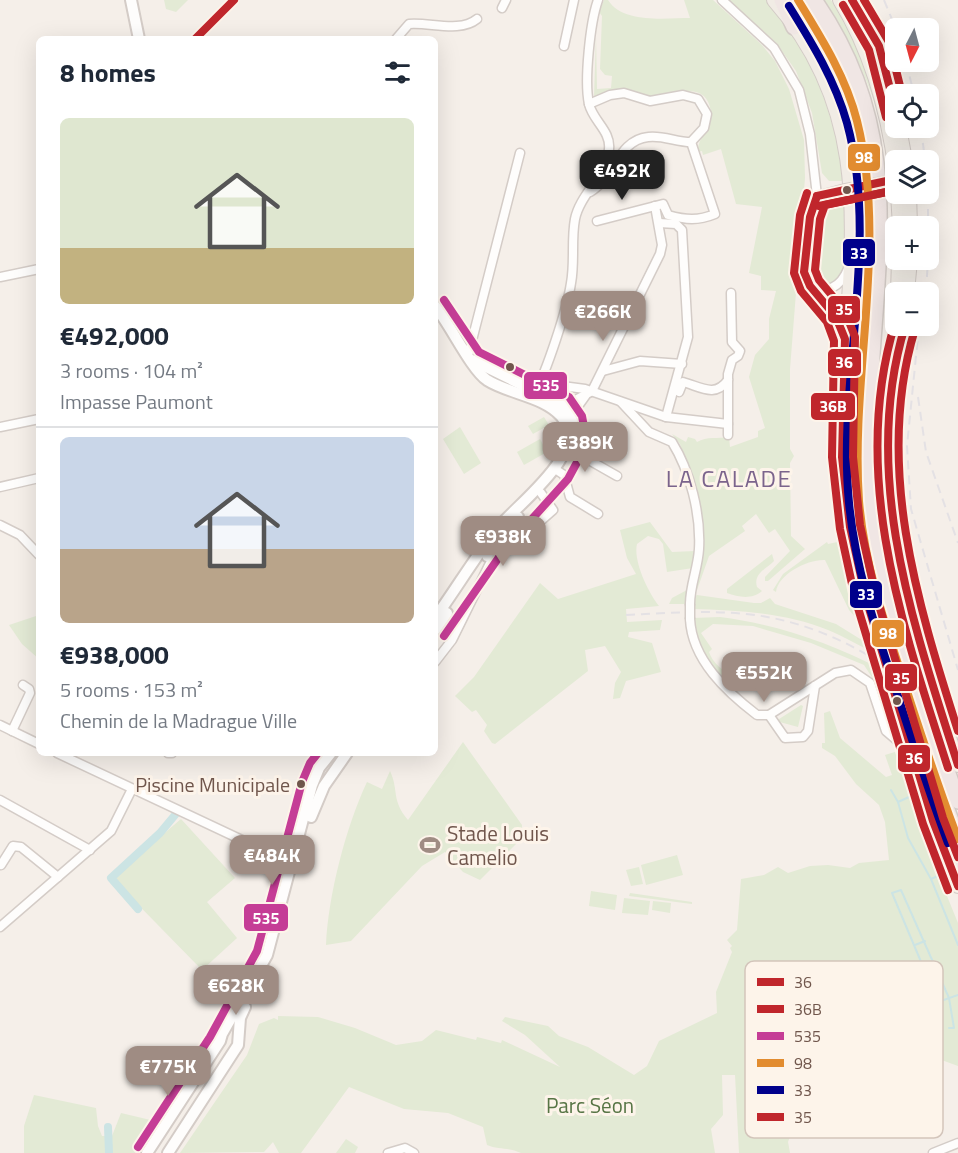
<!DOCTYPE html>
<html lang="en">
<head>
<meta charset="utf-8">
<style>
  :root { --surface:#fff; --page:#f6f6f7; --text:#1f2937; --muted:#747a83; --line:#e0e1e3; --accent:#9f8c83 }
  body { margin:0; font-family:"Titillium Web",sans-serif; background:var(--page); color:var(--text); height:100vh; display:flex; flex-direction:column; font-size:22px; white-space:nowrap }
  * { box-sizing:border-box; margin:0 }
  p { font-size:20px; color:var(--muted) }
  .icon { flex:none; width:33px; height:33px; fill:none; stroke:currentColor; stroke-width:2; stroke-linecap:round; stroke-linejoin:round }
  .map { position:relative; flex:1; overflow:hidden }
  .details { position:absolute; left:36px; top:36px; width:402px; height:720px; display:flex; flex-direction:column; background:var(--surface); border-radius:9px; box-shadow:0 6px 24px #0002 }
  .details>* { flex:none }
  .needle { width:39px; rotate:186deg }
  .fabs { position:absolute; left:885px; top:18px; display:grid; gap:12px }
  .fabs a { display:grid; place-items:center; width:54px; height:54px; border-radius:9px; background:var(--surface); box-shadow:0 6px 24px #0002; font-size:30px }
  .price { position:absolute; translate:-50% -51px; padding:0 14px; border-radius:12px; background:var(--accent); color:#fff; font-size:20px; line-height:39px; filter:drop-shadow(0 2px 3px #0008) }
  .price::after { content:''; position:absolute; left:50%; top:36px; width:18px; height:14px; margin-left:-9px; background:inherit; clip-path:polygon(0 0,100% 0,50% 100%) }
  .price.on { background:#222; color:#fff }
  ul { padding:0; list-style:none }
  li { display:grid; align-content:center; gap:12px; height:318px; padding:0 24px }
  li+li { border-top:2px solid var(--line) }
  li span { display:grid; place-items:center; height:186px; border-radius:9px; color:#555 }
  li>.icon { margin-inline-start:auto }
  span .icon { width:108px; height:108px; fill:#fffc; stroke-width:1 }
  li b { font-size:26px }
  h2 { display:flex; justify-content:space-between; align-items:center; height:72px; padding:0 24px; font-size:26px }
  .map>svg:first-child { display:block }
</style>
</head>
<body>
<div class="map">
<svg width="958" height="1153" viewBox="0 0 958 1153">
  <rect width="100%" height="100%" fill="#f5efe9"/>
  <g fill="#e3ead5">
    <polygon points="164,0 188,0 176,12 166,9"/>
    <path d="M604 0H608C623 24 666 18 690 18L684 0H713L762 45 775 61 789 89 804 140 805 178 790 369V449L794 456 790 463 791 536 805 549 768 581H765V577L790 551 775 529 769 533 756 514 742 526 745 531 709 556 697 590H693L704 544 701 511 680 444 672 434 686 442 688 437 695 439 697 442C707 436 718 439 729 437L730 447 758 437V431L765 428 749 377 755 355 769 339V319L776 291 761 290V276L749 273 762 207 736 204 721 149 703 155 702 151 698 152C697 137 713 128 711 112 706 77 671 97 652 97 642 97 635 89 625 89 613 88 604 96 594 96L596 36 597 89 611 88 612 76 605 75 600 69 602 16 599 12Z"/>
    <path d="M729 0H766L786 24 792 37 794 36C822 81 838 132 843 181H829L822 173 812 113 796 71 777 44Z"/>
    <path d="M824 0H831L868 65 884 137C872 86 852 44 824 0Z"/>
    <path d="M844 195 846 220 844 271 834 283 822 284C818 282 814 279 812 274 807 259 815 216 824 203Z"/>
    <polygon points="544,417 549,425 533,434 528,426"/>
    <polygon points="460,427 481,463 464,474 443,439"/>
    <polygon points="540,439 547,452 524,465 517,452"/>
    <path d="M650 522 672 552 695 551 693 568 667 572 663 544 659 539 648 536 637 544C633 561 648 592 659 606L626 609 627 622 662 620 660 630 629 632 628 637 652 643 661 672 626 681 620 698 613 699 615 683 621 672 605 646 585 650 588 671 495 744 492 743 484 731 487 725 476 710 472 712 455 696 474 677 540 583 558 599 636 574 627 558 620 530Z"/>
    <path d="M842 541 848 546 878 655C862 647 845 637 828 630 786 613 738 610 692 609L694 597 697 595 754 603H761L770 598 775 604 836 624 865 642 864 627 849 610 825 560C808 559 778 574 776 592L773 590 783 574 827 542 828 544Z"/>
    <path d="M772 554 774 561C766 569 753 574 757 587L762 591C752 600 738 597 727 593V589Z"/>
    <polygon points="687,590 687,604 669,604 672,598"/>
    <polygon points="39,615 39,659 22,644 9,625"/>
    <path d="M720 617C776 624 831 643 881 669L886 682 883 685 875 682 864 665 811 643 753 626 713 624 701 633 712 649 709 652C713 663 719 666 725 672L728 670 734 678 727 684C706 662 699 648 693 618Z"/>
    <polygon points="876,688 883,690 889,709 895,712 898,724 895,726 889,724"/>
    <polygon points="801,705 803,706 798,727 776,721"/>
    <path d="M830 711 840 738 886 777 892 775 885 755 898 751 904 762 907 785 927 847 958 923V1066L895 1043 884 1057 860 1063 853 1058 855 1040 845 1037 851 1021 834 1016 788 1142 790 1153H739L735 1075H722L723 1115 711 1129 715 1153H521C509 1147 498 1150 487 1145L483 1127 448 1113 404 1109 349 1087 301 1153H279L273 1142 264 1152 180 1153 247 1055 259 1024 274 1018 278 1020V1016L318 1017 355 1028 396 1045 422 1041 436 1030 476 1040 477 1037 501 1043 502 1040 560 1067 525 1035 502 1021 505 1017 548 1026 559 1036 588 1047 634 1075 647 1066 659 1041 717 1013 716 992 732 952 730 948 732 946 727 940 737 930 741 879 764 875 778 867 788 873 810 866 828 865 850 868 859 863 889 860 885 822 879 805 856 784 835 756 822 748V743H825L824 713Z"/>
    <path d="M463 742 522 825V838L480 880 463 872 445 852 422 866 351 941 326 945C328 896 346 826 367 782L382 789 390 771C399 790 391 800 408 820Z"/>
    <polygon points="181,819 235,878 207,902 237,938 202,970 112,878"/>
    <polygon points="677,855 683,875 646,885 641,865"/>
    <polygon points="639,867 643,884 631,886 626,870"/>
    <polygon points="591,891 617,895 615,910 589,906"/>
    <polygon points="630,893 692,902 692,904 629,896"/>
    <polygon points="624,898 650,901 648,915 622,913"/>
    <polygon points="653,901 671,903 670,913 652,910"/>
    <polygon points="34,1095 96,1108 98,1126 102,1136 112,1136 121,1113 159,1122 135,1153 24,1153 24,1126"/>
    <polygon points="346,1139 358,1147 355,1153 336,1153"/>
  </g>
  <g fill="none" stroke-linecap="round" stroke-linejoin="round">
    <g stroke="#cce4e4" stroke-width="2">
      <polyline points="891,790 898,802 908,838 931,879 958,945"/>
      <polyline points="898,802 909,797"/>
      <polyline points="931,879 938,876"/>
      <polyline points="915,945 925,941"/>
      <polyline points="938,1002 892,893 901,890 949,998 954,1028 949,1028"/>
      <polyline points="934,1005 939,1006 938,1002 958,995"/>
    </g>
    <g stroke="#cce4e4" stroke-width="8">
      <polyline points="138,909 111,878 160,833 175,815"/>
      <polyline points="108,1127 109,1153"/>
    </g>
    <g stroke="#d4ccc7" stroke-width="11">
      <g id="minor">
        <polyline points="722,0 774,48 799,90 810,134 817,196 810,217 804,272 810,286 836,317 844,337"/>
        <polyline points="852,0 862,18"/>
        <polyline points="502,8 506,0"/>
        <polyline points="195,39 234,0"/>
        <path d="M396 39 409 24C430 22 460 33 477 19"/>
        <polyline points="564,46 574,0"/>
        <path d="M589 104 610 95 624 93 650 101 683 95 698 99 707 114 704 128 691 142C676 142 663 135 648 137 618 140 614 178 590 192"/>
        <polyline points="817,196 843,189"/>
        <path d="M597 221 663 204 668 215C686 220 698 221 715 214L691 142"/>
        <polyline points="659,223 676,224 682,230 688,337 666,417"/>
        <polyline points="0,277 39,269"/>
        <path d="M810 282C826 297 841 286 848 269"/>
        <polyline points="468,356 520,153"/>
        <polyline points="603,371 640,361 682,364"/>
        <polyline points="541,377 547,384 585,389 666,417 728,424"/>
        <path d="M679 392 683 382C701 387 715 398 728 380"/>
        <path d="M534 395C547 370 567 310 571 283 575 262 571 240 575 219 580 194 607 175 609 149 611 131 593 121 589 104 584 81 590 23 598 0"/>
        <path d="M586 395 571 416 562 417C563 403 581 398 592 391L660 254 662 245 655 206"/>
        <path d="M621 402 649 432 672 442C690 471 701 514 699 549 698 568 690 585 690 604"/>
        <polyline points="0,427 39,419"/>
        <polyline points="728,435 728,374 732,360 738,356 740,351 732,342 731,293"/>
        <polyline points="566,447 617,476"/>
        <polyline points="555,469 564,475 570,497 598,514"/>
        <polyline points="0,487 39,478"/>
        <polyline points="0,525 20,535 39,555"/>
        <polyline points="528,532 553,510 541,493"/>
        <path d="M690 619C692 660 727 692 757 715H769L835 673 851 670 870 683 886 731 913 754"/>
        <polyline points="435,662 452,640 498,547"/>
        <polyline points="769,715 785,738 803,737 808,731 815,686"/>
        <polyline points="0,725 39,744"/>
        <polyline points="12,731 30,693 29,689 23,685"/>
        <polyline points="57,753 297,866"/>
        <polyline points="168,753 172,753"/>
        <polyline points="0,800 90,850"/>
        <polyline points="1,865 13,846 21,847 58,877"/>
        <polyline points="0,927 111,831 132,789"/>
        <polyline points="388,1153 405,1148 414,1153"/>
        <polyline points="933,1153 958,1143"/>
      </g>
    </g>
    <g stroke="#d4ccc7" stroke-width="14">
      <g id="tertiary">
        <polyline points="131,0 139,39"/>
        <path d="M435 306C450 324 471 369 487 380 509 394 543 396 561 416 592 451 517 504 497 529 475 557 456 589 435 618"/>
        <polyline points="472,360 561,404 571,416 575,432"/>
        <polyline points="487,556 518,517"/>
        <polyline points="435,630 447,613"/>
        <polyline points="311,817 324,786 347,753"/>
        <polyline points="147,1153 220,1041 222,1034 267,955 312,785 319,768 331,753"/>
        <polyline points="168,1153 238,1045 240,1018 245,1007"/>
      </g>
    </g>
    <g stroke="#d3cbc6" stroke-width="16">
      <g id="primary">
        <path d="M774 0C885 126 846 266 842 416 841 451 844 486 849 520 860 610 900 695 922 782"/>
        <path d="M840 0C872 52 888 111 896 171"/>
        <path d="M860 0C880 35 886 75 896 114"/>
        <polyline points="899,128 905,160"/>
        <polyline points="898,194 900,226"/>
        <polyline points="909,194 910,226"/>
        <polyline points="898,292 899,260"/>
        <polyline points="907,292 910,260"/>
        <polyline points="896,326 888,451 894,539 912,622 958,765"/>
        <polyline points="931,812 958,886"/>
      </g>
    </g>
    <g stroke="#d3cbc6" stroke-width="18">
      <g id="motorway">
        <polyline points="782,0 794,27"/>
        <path d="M798 0C921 161 843 323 859 501 865 561 883 619 902 676 920 731 937 786 958 839"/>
        <path d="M814 0C925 158 858 310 870 484 874 550 895 614 916 677 930 718 942 760 958 801"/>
        <polyline points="920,772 958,861"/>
      </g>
    </g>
    <use href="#minor" stroke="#fefdfc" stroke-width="8"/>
    <use href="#tertiary" stroke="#fefdfc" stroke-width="10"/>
    <use href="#primary" stroke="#f1ece5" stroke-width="14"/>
    <use href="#motorway" stroke="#f0e6e4" stroke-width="15"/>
    <g stroke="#e4e1e4" stroke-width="2" stroke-dasharray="9 6" stroke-linecap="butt">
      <polyline points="884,0 896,29"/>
      <polyline points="906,62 914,94"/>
      <polyline points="921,128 925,160"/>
      <polyline points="928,194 928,226"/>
      <polyline points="926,292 928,260"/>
      <polyline points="919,326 907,446 911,509 958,670"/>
      <polyline points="918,397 926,452 958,543"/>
      <path d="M626 615C666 613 706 610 746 614 828 622 912 671 958 739"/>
    </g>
    <g stroke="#d4ccc7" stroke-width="11" stroke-linecap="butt">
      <g id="minor-bridge">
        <polyline points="843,189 896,179"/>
        <polyline points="690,604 690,619"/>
      </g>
    </g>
    <use href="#minor-bridge" stroke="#fefdfc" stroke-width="8"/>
    <g stroke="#fdf4ea" stroke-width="12">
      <g id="bus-1">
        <polyline points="852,0 879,46 896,112"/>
        <polyline points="195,39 234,0"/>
        <polyline points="817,196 810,217 804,272 810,286 836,317 845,339 842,457 850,527 865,595 933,821 958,886"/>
        <polyline points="817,196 896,179"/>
        <path d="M905 326C860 474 913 624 958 765"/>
      </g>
    </g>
    <g stroke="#fdf4ea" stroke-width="12">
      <g id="bus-2">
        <polyline points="843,5 869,50 886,117"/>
        <polyline points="807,193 800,215 794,273 801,291 827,322 834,341 832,457 840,529 855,598 923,824 948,890"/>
        <polyline points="819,206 896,190"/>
        <path d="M895 323C849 474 902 625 948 768"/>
      </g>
    </g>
    <g stroke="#fdf4ea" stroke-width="12">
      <g id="bus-3">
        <polyline points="444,636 504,550 568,479 581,455 586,438 582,416 569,397 479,352 444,300"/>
        <polyline points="138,1147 210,1037 257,951 302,782 310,763 318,753"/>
      </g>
    </g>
    <g stroke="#fdf4ea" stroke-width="12">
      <path id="bus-4" d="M798 0C822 39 846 77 857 121 888 245 850 375 859 501 864 561 883 619 902 676 920 731 937 785 958 839"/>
    </g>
    <g stroke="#fdf4ea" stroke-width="12">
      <path id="bus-5" d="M789 6C812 43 835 80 847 123 880 244 837 379 849 503 855 565 874 625 894 684 911 737 928 790 948 843"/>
    </g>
    <g stroke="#fdf4ea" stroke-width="12">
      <g id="bus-6">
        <polyline points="864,0 889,42 902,94"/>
        <polyline points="896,190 825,205 820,219 815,270 819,280 845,311 855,337 853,457 860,525 875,592 943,818 958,857"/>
        <path d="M915 329C874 464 917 602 958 731"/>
      </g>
    </g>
    <use href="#bus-1" stroke="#c0262c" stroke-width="8"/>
    <use href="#bus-2" stroke="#c0262c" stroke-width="8"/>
    <use href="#bus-3" stroke="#c53d96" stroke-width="8"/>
    <use href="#bus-4" stroke="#e28c30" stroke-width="8"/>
    <use href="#bus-5" stroke="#00008b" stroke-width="8"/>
    <use href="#bus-6" stroke="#c0262c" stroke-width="8"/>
  </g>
  <defs>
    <g id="stadium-bare" transform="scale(1.62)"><path d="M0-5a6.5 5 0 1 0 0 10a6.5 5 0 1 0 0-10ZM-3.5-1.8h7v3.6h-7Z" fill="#9f8c83" stroke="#fdf4ea" stroke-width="2.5" paint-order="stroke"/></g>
  </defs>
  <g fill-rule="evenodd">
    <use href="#stadium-bare" x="430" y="845"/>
  </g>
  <g fill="#70564c" stroke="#fdf4ea" stroke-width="2">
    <circle cx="847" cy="190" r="5"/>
    <circle cx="510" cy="367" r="5"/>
    <circle cx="897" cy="701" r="5"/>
    <circle cx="301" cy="784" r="5"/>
  </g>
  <g text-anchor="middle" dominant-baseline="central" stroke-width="6" stroke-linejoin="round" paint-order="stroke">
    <g font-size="20" fill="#70564c" stroke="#fdf4ea" text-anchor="end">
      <text x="290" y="784">Piscine Municipale</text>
    </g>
    <g font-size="21" fill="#70564c" stroke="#fdf4ea" text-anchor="start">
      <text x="447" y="833">Stade Louis<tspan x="447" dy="24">Camelio</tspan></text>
    </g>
    <g font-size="21" fill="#577545" stroke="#fdf4ea">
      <text x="590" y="1105">Parc Séon</text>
    </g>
    <g font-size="24" letter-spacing="1.5" fill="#7b648c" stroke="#fdf4ea">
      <text x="729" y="478">LA CALADE</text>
    </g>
  </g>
  <rect x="745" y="961" width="198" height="177" rx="9" fill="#fdf4ea" stroke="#d3c5bb" stroke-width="1.5"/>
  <rect x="757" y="978" width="27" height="8" fill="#c0262c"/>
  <rect x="757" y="1005" width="27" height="8" fill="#c0262c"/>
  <rect x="757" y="1032" width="27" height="8" fill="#c53d96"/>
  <rect x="757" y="1059" width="27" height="8" fill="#e28c30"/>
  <rect x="757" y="1086" width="27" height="8" fill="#00008b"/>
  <rect x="757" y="1113" width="27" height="8" fill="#c0262c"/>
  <g font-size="16" fill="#70564c">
    <text x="794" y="988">36</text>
    <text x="794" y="1015">36B</text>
    <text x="794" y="1042">535</text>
    <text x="794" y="1069">98</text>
    <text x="794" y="1096">33</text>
    <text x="794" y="1123">35</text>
  </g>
  <g stroke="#fdf4ea" stroke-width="2">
    <rect x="847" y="143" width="34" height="29" rx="6" fill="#e28c30"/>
    <rect x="842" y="238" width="34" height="29" rx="6" fill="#00008b"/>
    <rect x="827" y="295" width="34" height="29" rx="6" fill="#c0262c"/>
    <rect x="827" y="348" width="35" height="29" rx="6" fill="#c0262c"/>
    <rect x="523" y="371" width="45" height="29" rx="6" fill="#c53d96"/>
    <rect x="810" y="392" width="46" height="29" rx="6" fill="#c0262c"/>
    <rect x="849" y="580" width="34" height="29" rx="6" fill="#00008b"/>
    <rect x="871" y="619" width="34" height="29" rx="6" fill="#e28c30"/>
    <rect x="884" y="663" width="34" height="29" rx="6" fill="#c0262c"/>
    <rect x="897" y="744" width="34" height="29" rx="6" fill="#c0262c"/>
    <rect x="243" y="903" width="46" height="29" rx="6" fill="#c53d96"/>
  </g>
  <g font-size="16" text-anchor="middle" font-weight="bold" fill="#fff">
    <text x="864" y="163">98</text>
    <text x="859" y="259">33</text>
    <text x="844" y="315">35</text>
    <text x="844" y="368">36</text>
    <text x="546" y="391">535</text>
    <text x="833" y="412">36B</text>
    <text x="866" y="600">33</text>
    <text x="888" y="639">98</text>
    <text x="901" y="684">35</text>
    <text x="914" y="764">36</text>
    <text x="266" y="924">535</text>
  </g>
</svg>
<div class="fabs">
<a><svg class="needle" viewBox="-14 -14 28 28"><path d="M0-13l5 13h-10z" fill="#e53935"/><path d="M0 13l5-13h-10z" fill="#747a83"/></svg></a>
<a><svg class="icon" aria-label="locate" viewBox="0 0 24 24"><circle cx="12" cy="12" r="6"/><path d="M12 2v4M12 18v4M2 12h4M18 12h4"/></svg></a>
<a><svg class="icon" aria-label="layers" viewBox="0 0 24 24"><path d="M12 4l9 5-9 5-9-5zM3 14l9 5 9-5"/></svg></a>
<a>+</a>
<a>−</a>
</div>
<b class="price on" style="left:622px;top:201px">€492K</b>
<b class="price" style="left:603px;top:342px">€266K</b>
<b class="price" style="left:585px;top:473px">€389K</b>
<b class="price" style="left:503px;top:567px">€938K</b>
<b class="price" style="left:764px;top:703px">€552K</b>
<b class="price" style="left:272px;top:886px">€484K</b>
<b class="price" style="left:236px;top:1016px">€628K</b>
<b class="price" style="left:168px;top:1097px">€775K</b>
<section class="details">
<h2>8 homes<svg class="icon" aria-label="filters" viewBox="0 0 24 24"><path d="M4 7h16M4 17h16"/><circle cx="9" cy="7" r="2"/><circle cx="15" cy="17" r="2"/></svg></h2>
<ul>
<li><span style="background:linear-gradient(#dfe7d0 70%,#c2b280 0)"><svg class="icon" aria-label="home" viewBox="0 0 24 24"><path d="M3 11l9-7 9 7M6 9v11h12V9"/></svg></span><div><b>€492,000</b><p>3 rooms · 104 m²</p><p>Impasse Paumont</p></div></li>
<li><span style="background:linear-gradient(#c9d6e8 60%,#b9a48a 0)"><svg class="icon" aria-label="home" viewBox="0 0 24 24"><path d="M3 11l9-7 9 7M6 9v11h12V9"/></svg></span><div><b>€938,000</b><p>5 rooms · 153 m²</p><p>Chemin de la Madrague Ville</p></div></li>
</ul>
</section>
</div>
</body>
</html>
